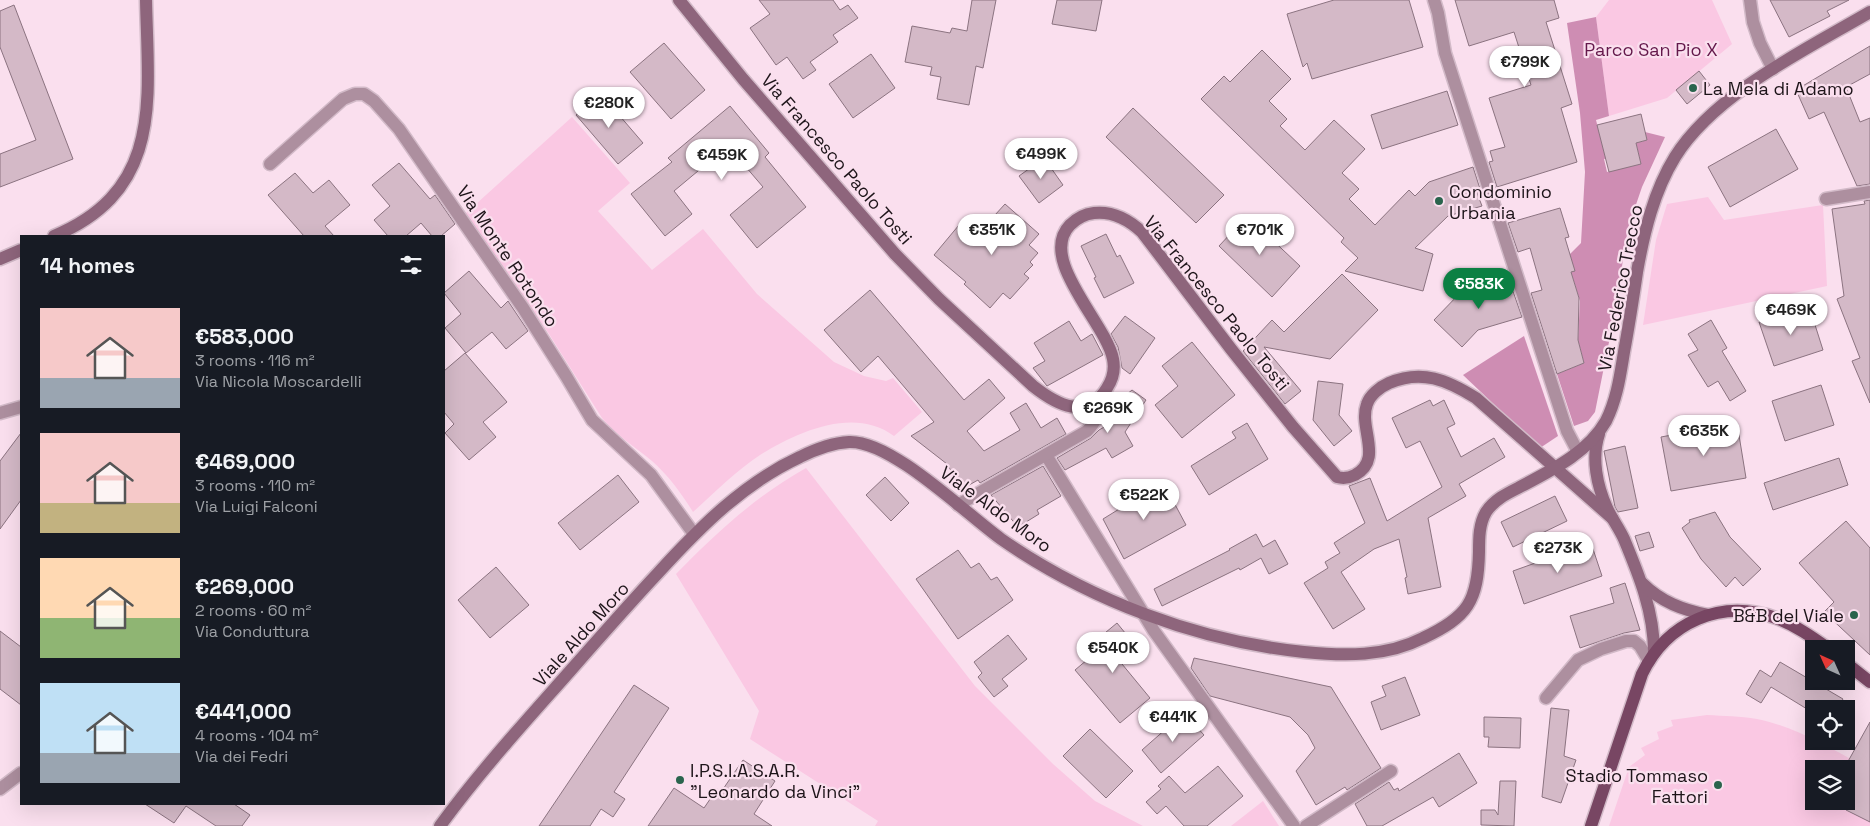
<!DOCTYPE html>
<html lang="en">
<head>
<meta charset="utf-8">
<style>
  :root { --surface:#171b24; --page:#20242c; --text:#f1f3f6; --muted:#9ea1a6; --accent:#0b8043 }
  body { margin:0; font-family:"Space Grotesk",sans-serif; background:var(--page); color:var(--text); height:100vh; display:flex; flex-direction:column; font-size:19px; white-space:nowrap }
  * { box-sizing:border-box; margin:0 }
  p { font-size:16px; color:var(--muted) }
  .icon { flex:none; width:28px; height:28px; fill:none; stroke:currentColor; stroke-width:2; stroke-linecap:round; stroke-linejoin:round }
  .map { position:relative; flex:1; overflow:hidden }
  .panel { position:absolute; left:20px; top:235px; width:425px; height:570px; display:flex; flex-direction:column; background:var(--surface); border-radius:0px; box-shadow:0 5px 20px #0002 }
  .panel>* { flex:none }
  .needle { width:32px; rotate:315deg }
  .buttons { position:absolute; left:1805px; top:640px; display:grid; gap:10px }
  .buttons a { display:grid; place-items:center; width:50px; height:50px; border-radius:0px; background:var(--surface); box-shadow:0 5px 20px #0002; font-size:25px }
  .price { position:absolute; translate:-50% -42px; padding:0 11px; border-radius:18px; background:#fff; color:#222; font-size:16px; line-height:32px; filter:drop-shadow(0 1px 2px #0008) }
  .price::after { content:''; position:absolute; left:50%; top:30px; width:15px; height:11px; margin-left:-8px; background:inherit; clip-path:polygon(0 0,100% 0,50% 100%) }
  .price.active { background:var(--accent); color:#fff }
  ul { padding:0; list-style:none }
  li { display:flex; align-items:center; gap:15px; height:125px; padding:0 20px }
  li span { display:grid; place-items:center; flex:none; width:140px; height:100px; border-radius:0px; color:#555 }
  li>.icon { margin-inline-start:auto }
  span .icon { width:60px; height:60px; fill:#fffc; stroke-width:1 }
  li b { font-size:21px }
  h2 { display:flex; justify-content:space-between; align-items:center; height:60px; padding:0 20px; font-size:21px }
  .map>svg:first-child { display:block }
</style>
</head>
<body>
<div class="map">
<svg width="1870" height="826" viewBox="0 0 1870 826">
  <rect width="100%" height="100%" fill="#fadfee"/>
  <g fill="#fac8e3" fill-rule="evenodd">
    <polygon points="1609,0 1712,0 1732,44 1667,98 1609,116 1596,17"/>
    <path d="M572 117 630 183 598 211 652 270 703 229 757 294 834 362 864 376 886 381 893 378 922 412 894 436C854 406 797 432 760 455 736 471 714 493 693 512 682 494 668 475 652 461 635 447 616 435 602 418L549 334 465 214Z"/>
    <polygon points="1708,197 1724,220 1823,205 1827,286 1643,325 1656,240 1667,204"/>
    <path d="M806 468 975 686 1053 764 1095 801 1143 826H875L878 821 750 739 759 711 676 574C716 533 756 496 806 468Z"/>
    <path d="M1707 715C1724 716 1740 716 1757 719 1797 727 1834 750 1870 770V826H1609L1629 767 1645 755 1641 748 1659 739 1657 732 1673 726 1671 720ZM1814 769H1846V801H1814Z"/>
    <polygon points="1263,801 1279,826 1231,826"/>
  </g>
  <g fill="#ce8db3">
    <polygon points="1596,17 1609,116 1596,120 1600,136 1609,158 1604,159 1607,172 1641,164 1636,143 1647,140 1645,132 1665,137 1642,187 1628,228 1614,317 1595,412 1588,421 1574,426 1557,374 1584,363 1578,340 1580,301 1571,272 1570,254 1581,243 1585,172 1580,113 1567,23"/>
    <polygon points="1524,336 1558,436 1540,448 1463,375"/>
  </g>
  <g fill="#d4b9c7" stroke="#8b7380">
    <polygon points="759,0 833,0 840,10 848,5 858,18 833,35 838,42 810,62 816,70 803,79 787,57 776,65 750,28 770,14"/>
    <polygon points="972,0 996,0 983,68 976,66 969,105 937,99 941,77 930,75 932,67 905,62 912,26 950,33 952,28 967,31"/>
    <polygon points="1057,0 1102,0 1096,31 1052,24"/>
    <polygon points="1334,0 1409,0 1423,47 1312,79 1307,63 1303,67 1287,14"/>
    <polygon points="1455,0 1554,0 1559,18 1546,22 1572,104 1561,108 1577,162 1497,187 1489,162 1493,161 1490,151 1505,147 1489,98 1531,85 1514,32 1469,46"/>
    <polygon points="1770,0 1849,0 1827,11 1830,16 1789,37"/>
    <polygon points="14,5 73,159 0,187 0,154 36,140 0,47 0,11"/>
    <polygon points="664,43 705,90 671,119 630,72"/>
    <polygon points="1870,46 1870,74 1846,87 1860,122 1870,118 1870,184 1857,186 1824,112 1809,119 1796,90"/>
    <polygon points="1262,50 1291,79 1269,101 1287,119 1280,126 1305,150 1334,120 1365,149 1342,173 1359,189 1349,199 1375,225 1409,190 1415,196 1429,182 1473,167 1481,192 1477,193 1482,206 1448,216 1415,248 1433,254 1423,291 1345,271 1358,258 1341,242 1344,238 1201,99 1224,76 1230,82"/>
    <polygon points="871,54 895,88 853,118 829,84"/>
    <polygon points="1699,71 1710,85 1687,104 1676,90"/>
    <polygon points="1447,91 1458,125 1382,149 1371,115"/>
    <polygon points="601,94 643,143 618,164 576,115"/>
    <polygon points="730,106 769,153 765,157 806,207 757,248 730,215 763,187 728,146 674,191 692,214 665,236 631,194 672,162 668,158"/>
    <polygon points="1133,108 1224,195 1196,223 1106,137"/>
    <polygon points="1641,114 1647,140 1636,143 1641,164 1609,172 1597,125"/>
    <polygon points="1776,129 1798,169 1730,207 1708,167"/>
    <polygon points="1044,158 1063,185 1039,203 1019,176"/>
    <polygon points="399,163 430,199 435,195 455,224 441,236 432,236 421,223 406,236 388,236 374,220 390,206 372,185"/>
    <polygon points="295,173 313,193 329,180 350,205 325,226 334,236 304,236 268,195"/>
    <polygon points="1870,200 1870,403 1852,361 1860,358 1837,299 1844,296 1832,209 1865,204 1864,201"/>
    <polygon points="1005,204 1039,234 1029,245 1038,253 1030,262 1033,265 1024,274 1029,278 1010,299 1003,293 990,308 964,284 966,282 934,255 959,225 974,238"/>
    <polygon points="1560,208 1569,237 1565,238 1575,271 1571,272 1579,298 1578,340 1584,363 1557,374 1531,293 1542,290 1530,248 1518,252 1508,223"/>
    <polygon points="1247,216 1300,266 1272,297 1219,246"/>
    <polygon points="1106,234 1117,257 1120,255 1134,283 1104,298 1094,278 1096,277 1081,246"/>
    <polygon points="469,271 501,308 508,301 528,331 506,349 492,332 466,353 445,328 461,314 444,293"/>
    <polygon points="1342,274 1378,310 1330,359 1264,347 1301,391 1285,404 1243,351 1272,320 1284,332"/>
    <polygon points="1508,277 1522,317 1478,330 1462,347 1434,320 1461,292"/>
    <polygon points="870,290 964,400 989,379 1005,398 967,431 984,451 1020,430 1010,413 1026,403 1041,428 1057,418 1066,434 980,483 978,480 962,489 947,464 911,436 934,422 878,356 861,372 824,330"/>
    <polygon points="1809,306 1823,350 1774,366 1759,322"/>
    <polygon points="1125,316 1155,338 1130,374 1122,368 1118,347 1111,334"/>
    <polygon points="1711,320 1727,348 1722,351 1746,391 1730,401 1718,381 1708,387 1688,355 1698,350 1688,334"/>
    <polygon points="1069,321 1081,341 1092,334 1103,355 1047,386 1033,368 1045,361 1034,343"/>
    <polygon points="1192,342 1235,395 1182,438 1155,405 1178,386 1162,366"/>
    <polygon points="465,353 507,402 483,422 496,437 469,460 445,433 454,424 444,412 444,371"/>
    <polygon points="1318,381 1343,384 1339,415 1352,431 1334,446 1313,420"/>
    <polygon points="1821,385 1834,425 1785,441 1772,401"/>
    <polygon points="1132,390 1146,400 1125,432 1133,446 1112,458 1106,448 1065,470 1057,458 1091,438 1099,430 1106,426 1126,395"/>
    <polygon points="1430,400 1433,406 1444,400 1455,424 1447,428 1461,457 1494,438 1505,457 1459,484 1466,496 1428,518 1441,587 1408,594 1405,578 1407,577 1399,539 1374,549 1341,572 1365,609 1333,629 1304,583 1328,568 1325,562 1340,553 1334,543 1365,523 1349,486 1370,478 1387,521 1442,487 1420,441 1406,448 1392,418"/>
    <polygon points="1247,423 1268,459 1209,495 1191,466 1236,438 1232,432"/>
    <polygon points="1737,423 1746,478 1671,491 1661,437"/>
    <polygon points="21,433 21,500 0,529 0,461"/>
    <polygon points="1625,446 1638,508 1618,512 1615,507 1604,451"/>
    <polygon points="1839,458 1848,485 1773,510 1764,483"/>
    <polygon points="1043,466 1061,496 1037,510 1039,514 1018,527 991,495"/>
    <polygon points="618,475 639,502 580,550 558,523"/>
    <polygon points="885,477 909,503 891,521 866,495"/>
    <polygon points="1163,482 1186,525 1124,559 1103,519"/>
    <polygon points="1555,496 1567,521 1513,547 1501,522"/>
    <polygon points="1715,512 1730,537 1761,569 1743,586 1735,577 1726,587 1701,559 1682,528 1690,522 1689,520"/>
    <polygon points="1846,521 1870,548 1870,655 1824,612 1834,602 1799,563"/>
    <polygon points="1649,532 1654,547 1640,551 1635,536"/>
    <polygon points="1256,534 1263,547 1275,540 1288,564 1269,574 1261,558 1240,570 1239,568 1162,606 1154,589 1230,550 1229,549"/>
    <polygon points="1591,543 1602,576 1524,604 1513,571"/>
    <polygon points="958,550 971,568 979,563 991,580 997,577 1013,600 958,639 916,579"/>
    <polygon points="496,567 529,605 490,638 458,600"/>
    <polygon points="1625,583 1640,630 1624,633 1580,648 1570,616 1614,603 1610,588"/>
    <polygon points="1117,623 1139,650 1122,664 1150,698 1120,723 1075,670 1094,654 1088,647"/>
    <polygon points="0,631 21,647 21,705 0,689"/>
    <polygon points="1008,635 1027,659 1002,679 1008,686 994,697 978,677 982,673 974,662"/>
    <polygon points="1194,658 1331,687 1381,768 1347,790 1345,787 1316,805 1296,771 1315,748 1308,735 1290,717 1210,696 1191,668"/>
    <polygon points="1780,662 1843,699 1837,709 1807,709 1771,687 1761,703 1746,694 1760,670 1771,677"/>
    <polygon points="1405,677 1420,715 1381,730 1371,702 1386,696 1382,686"/>
    <polygon points="634,685 669,708 614,792 625,799 613,817 601,809 590,826 539,826"/>
    <polygon points="1551,708 1569,710 1564,756 1576,760 1561,803 1542,797"/>
    <polygon points="1184,713 1204,735 1161,773 1142,750"/>
    <polygon points="1484,717 1521,718 1520,748 1488,747 1489,737 1484,737"/>
    <polygon points="1870,722 1870,822 1846,810 1846,765"/>
    <polygon points="1090,729 1133,771 1106,798 1063,756"/>
    <polygon points="1459,753 1477,783 1439,807 1433,797 1382,826 1367,826 1355,804 1389,782 1394,790 1398,788 1399,791"/>
    <polygon points="743,760 775,781 754,814 772,826 648,826 674,788 704,808 717,789 721,792"/>
    <polygon points="1218,766 1243,796 1207,826 1184,826 1166,806 1157,814 1146,802 1161,789 1158,786 1169,776 1185,793"/>
    <polygon points="1500,781 1516,781 1514,826 1481,825 1481,810 1495,810 1498,815"/>
    <polygon points="145,804 234,804 250,815 242,826 216,826 186,806 174,823"/>
  </g>
  <g fill="none" stroke-linecap="round" stroke-linejoin="round">
    <g stroke="#d2bac8" stroke-width="15">
      <g id="street">
        <polyline points="1434,0 1438,13 1445,53 1567,431 1578,452"/>
        <polyline points="1750,0 1753,22 1760,43 1773,69"/>
        <polyline points="270,164 343,99 355,94 364,94 374,101 399,129 523,308 566,376 592,420 651,475 694,534"/>
        <polyline points="1826,199 1870,192"/>
        <polyline points="0,413 21,407"/>
        <polyline points="1046,455 1154,631 1294,826"/>
        <path d="M958 505 1087 431C1096 422 1099 415 1094 403"/>
        <polyline points="1546,698 1578,660 1601,649 1626,641 1634,641 1640,646 1649,661"/>
        <polyline points="0,789 21,773"/>
        <polyline points="1306,826 1391,771"/>
      </g>
    </g>
    <g stroke="#d2bac8" stroke-width="15">
      <g id="secondary">
        <path d="M679 0 743 79 895 254 939 299 1033 386C1057 405 1087 421 1107 388 1113 379 1115 369 1113 359 1106 323 1037 259 1070 225 1076 219 1085 214 1094 213 1112 211 1129 220 1142 232L1231 349 1293 427 1337 477C1344 479 1349 478 1355 475 1384 459 1358 428 1367 404 1370 395 1380 387 1389 383 1422 369 1447 380 1476 398L1612 518"/>
        <path d="M54 236C164 190 148 99 146 0"/>
        <polyline points="0,259 21,250"/>
        <path d="M1599 434C1591 458 1597 486 1607 508 1612 519 1619 528 1624 539 1639 575 1654 612 1654 652"/>
        <path d="M1642 583C1661 602 1683 610 1708 615"/>
        <path d="M440 826C480 771 526 721 571 670 600 637 629 604 659 572 701 526 744 483 800 457 816 449 832 443 849 442 891 440 965 513 1001 539 1089 600 1197 641 1304 652 1344 656 1386 657 1423 638 1468 617 1478 601 1479 552 1479 538 1479 524 1486 512 1494 500 1506 494 1518 488 1550 471 1588 453 1606 421 1617 399 1620 376 1624 352 1629 325 1633 299 1637 272 1644 232 1654 191 1675 157 1715 93 1807 49 1870 12"/>
      </g>
    </g>
    <g stroke="#d2bac8" stroke-width="15">
      <g id="primary">
        <polyline points="1846,663 1870,682"/>
        <path d="M1591 826 1642 674C1667 622 1721 598 1776 618 1795 625 1812 637 1829 649"/>
      </g>
    </g>
    <use href="#street" stroke="#ad8f9f" stroke-width="12"/>
    <use href="#secondary" stroke="#8e657c" stroke-width="12"/>
    <use href="#primary" stroke="#784663" stroke-width="12"/>
  </g>
  <g fill="#2a644d" stroke="#fadfee" stroke-width="2">
    <circle cx="1693" cy="88" r="5"/>
    <circle cx="1439" cy="201" r="5"/>
    <circle cx="1854" cy="615" r="5"/>
    <circle cx="680" cy="780" r="5"/>
    <circle cx="1718" cy="785" r="5"/>
  </g>
  <g text-anchor="middle" dominant-baseline="central" stroke-width="4.5" stroke-linejoin="round" paint-order="stroke">
    <g font-size="18" fill="#64184b" stroke="#fadfee">
      <text x="1651" y="49">Parco San Pio X</text>
    </g>
    <g font-size="18" fill="#1d1419" stroke="#fadfee" text-anchor="start">
      <text x="1703" y="88">La Mela di Adamo</text>
      <text x="1449" y="191">Condominio<tspan x="1449" dy="21">Urbania</tspan></text>
      <text x="1844" y="615" text-anchor="end">B&amp;B del Viale</text>
      <text x="690" y="770">I.P.S.I.A.S.A.R.<tspan x="690" dy="21">"Leonardo da Vinci"</tspan></text>
      <text x="1708" y="775" text-anchor="end">Stadio Tommaso<tspan x="1708" dy="21">Fattori</tspan></text>
    </g>
    <g font-size="18" fill="#1d1419" stroke="#fadfee">
      <text transform="translate(837 159) rotate(49)">Via Francesco Paolo Tosti</text>
      <text transform="translate(508 256) rotate(56)">Via Monte Rotondo</text>
      <text transform="translate(1620 288) rotate(-79)">Via Federico Trecco</text>
      <text transform="translate(1217 303) rotate(51)">Via Francesco Paolo Tosti</text>
      <text transform="translate(996 509) rotate(36)">Viale Aldo Moro</text>
      <text transform="translate(581 634) rotate(-48)">Viale Aldo Moro</text>
    </g>
  </g>
</svg>
<div class="buttons">
<a><svg class="needle" viewBox="-14 -14 28 28"><path d="M0-13l5 13h-10z" fill="#e53935"/><path d="M0 13l5-13h-10z" fill="#9ea1a6"/></svg></a>
<a><svg class="icon" aria-label="locate" viewBox="0 0 24 24"><circle cx="12" cy="12" r="6"/><path d="M12 2v4M12 18v4M2 12h4M18 12h4"/></svg></a>
<a><svg class="icon" aria-label="layers" viewBox="0 0 24 24"><path d="M12 4l9 5-9 5-9-5zM3 14l9 5 9-5"/></svg></a>
</div>
<b class="price" style="left:1525px;top:88px">€799K</b>
<b class="price" style="left:609px;top:129px">€280K</b>
<b class="price" style="left:1041px;top:180px">€499K</b>
<b class="price" style="left:722px;top:181px">€459K</b>
<b class="price" style="left:992px;top:256px">€351K</b>
<b class="price" style="left:1260px;top:256px">€701K</b>
<b class="price active" style="left:1479px;top:310px">€583K</b>
<b class="price" style="left:1791px;top:336px">€469K</b>
<b class="price" style="left:1108px;top:434px">€269K</b>
<b class="price" style="left:1704px;top:457px">€635K</b>
<b class="price" style="left:1144px;top:521px">€522K</b>
<b class="price" style="left:1558px;top:574px">€273K</b>
<b class="price" style="left:1113px;top:674px">€540K</b>
<b class="price" style="left:1173px;top:743px">€441K</b>
<section class="panel">
<h2>14 homes<svg class="icon" aria-label="filters" viewBox="0 0 24 24"><path d="M4 7h16M4 17h16"/><circle cx="9" cy="7" r="2"/><circle cx="15" cy="17" r="2"/></svg></h2>
<ul>
<li><span style="background:linear-gradient(#f6c9c9 70%,#9aa5b1 0)"><svg class="icon" aria-label="home" viewBox="0 0 24 24"><path d="M3 11l9-7 9 7M6 9v11h12V9"/></svg></span><div><b>€583,000</b><p>3 rooms · 116 m²</p><p>Via Nicola Moscardelli</p></div></li>
<li><span style="background:linear-gradient(#f6c9c9 70%,#c2b280 0)"><svg class="icon" aria-label="home" viewBox="0 0 24 24"><path d="M3 11l9-7 9 7M6 9v11h12V9"/></svg></span><div><b>€469,000</b><p>3 rooms · 110 m²</p><p>Via Luigi Falconi</p></div></li>
<li><span style="background:linear-gradient(#ffd9b3 60%,#8fb573 0)"><svg class="icon" aria-label="home" viewBox="0 0 24 24"><path d="M3 11l9-7 9 7M6 9v11h12V9"/></svg></span><div><b>€269,000</b><p>2 rooms · 60 m²</p><p>Via Conduttura</p></div></li>
<li><span style="background:linear-gradient(#bfe0f5 70%,#9aa5b1 0)"><svg class="icon" aria-label="home" viewBox="0 0 24 24"><path d="M3 11l9-7 9 7M6 9v11h12V9"/></svg></span><div><b>€441,000</b><p>4 rooms · 104 m²</p><p>Via dei Fedri</p></div></li>
</ul>
</section>
</div>
</body>
</html>
